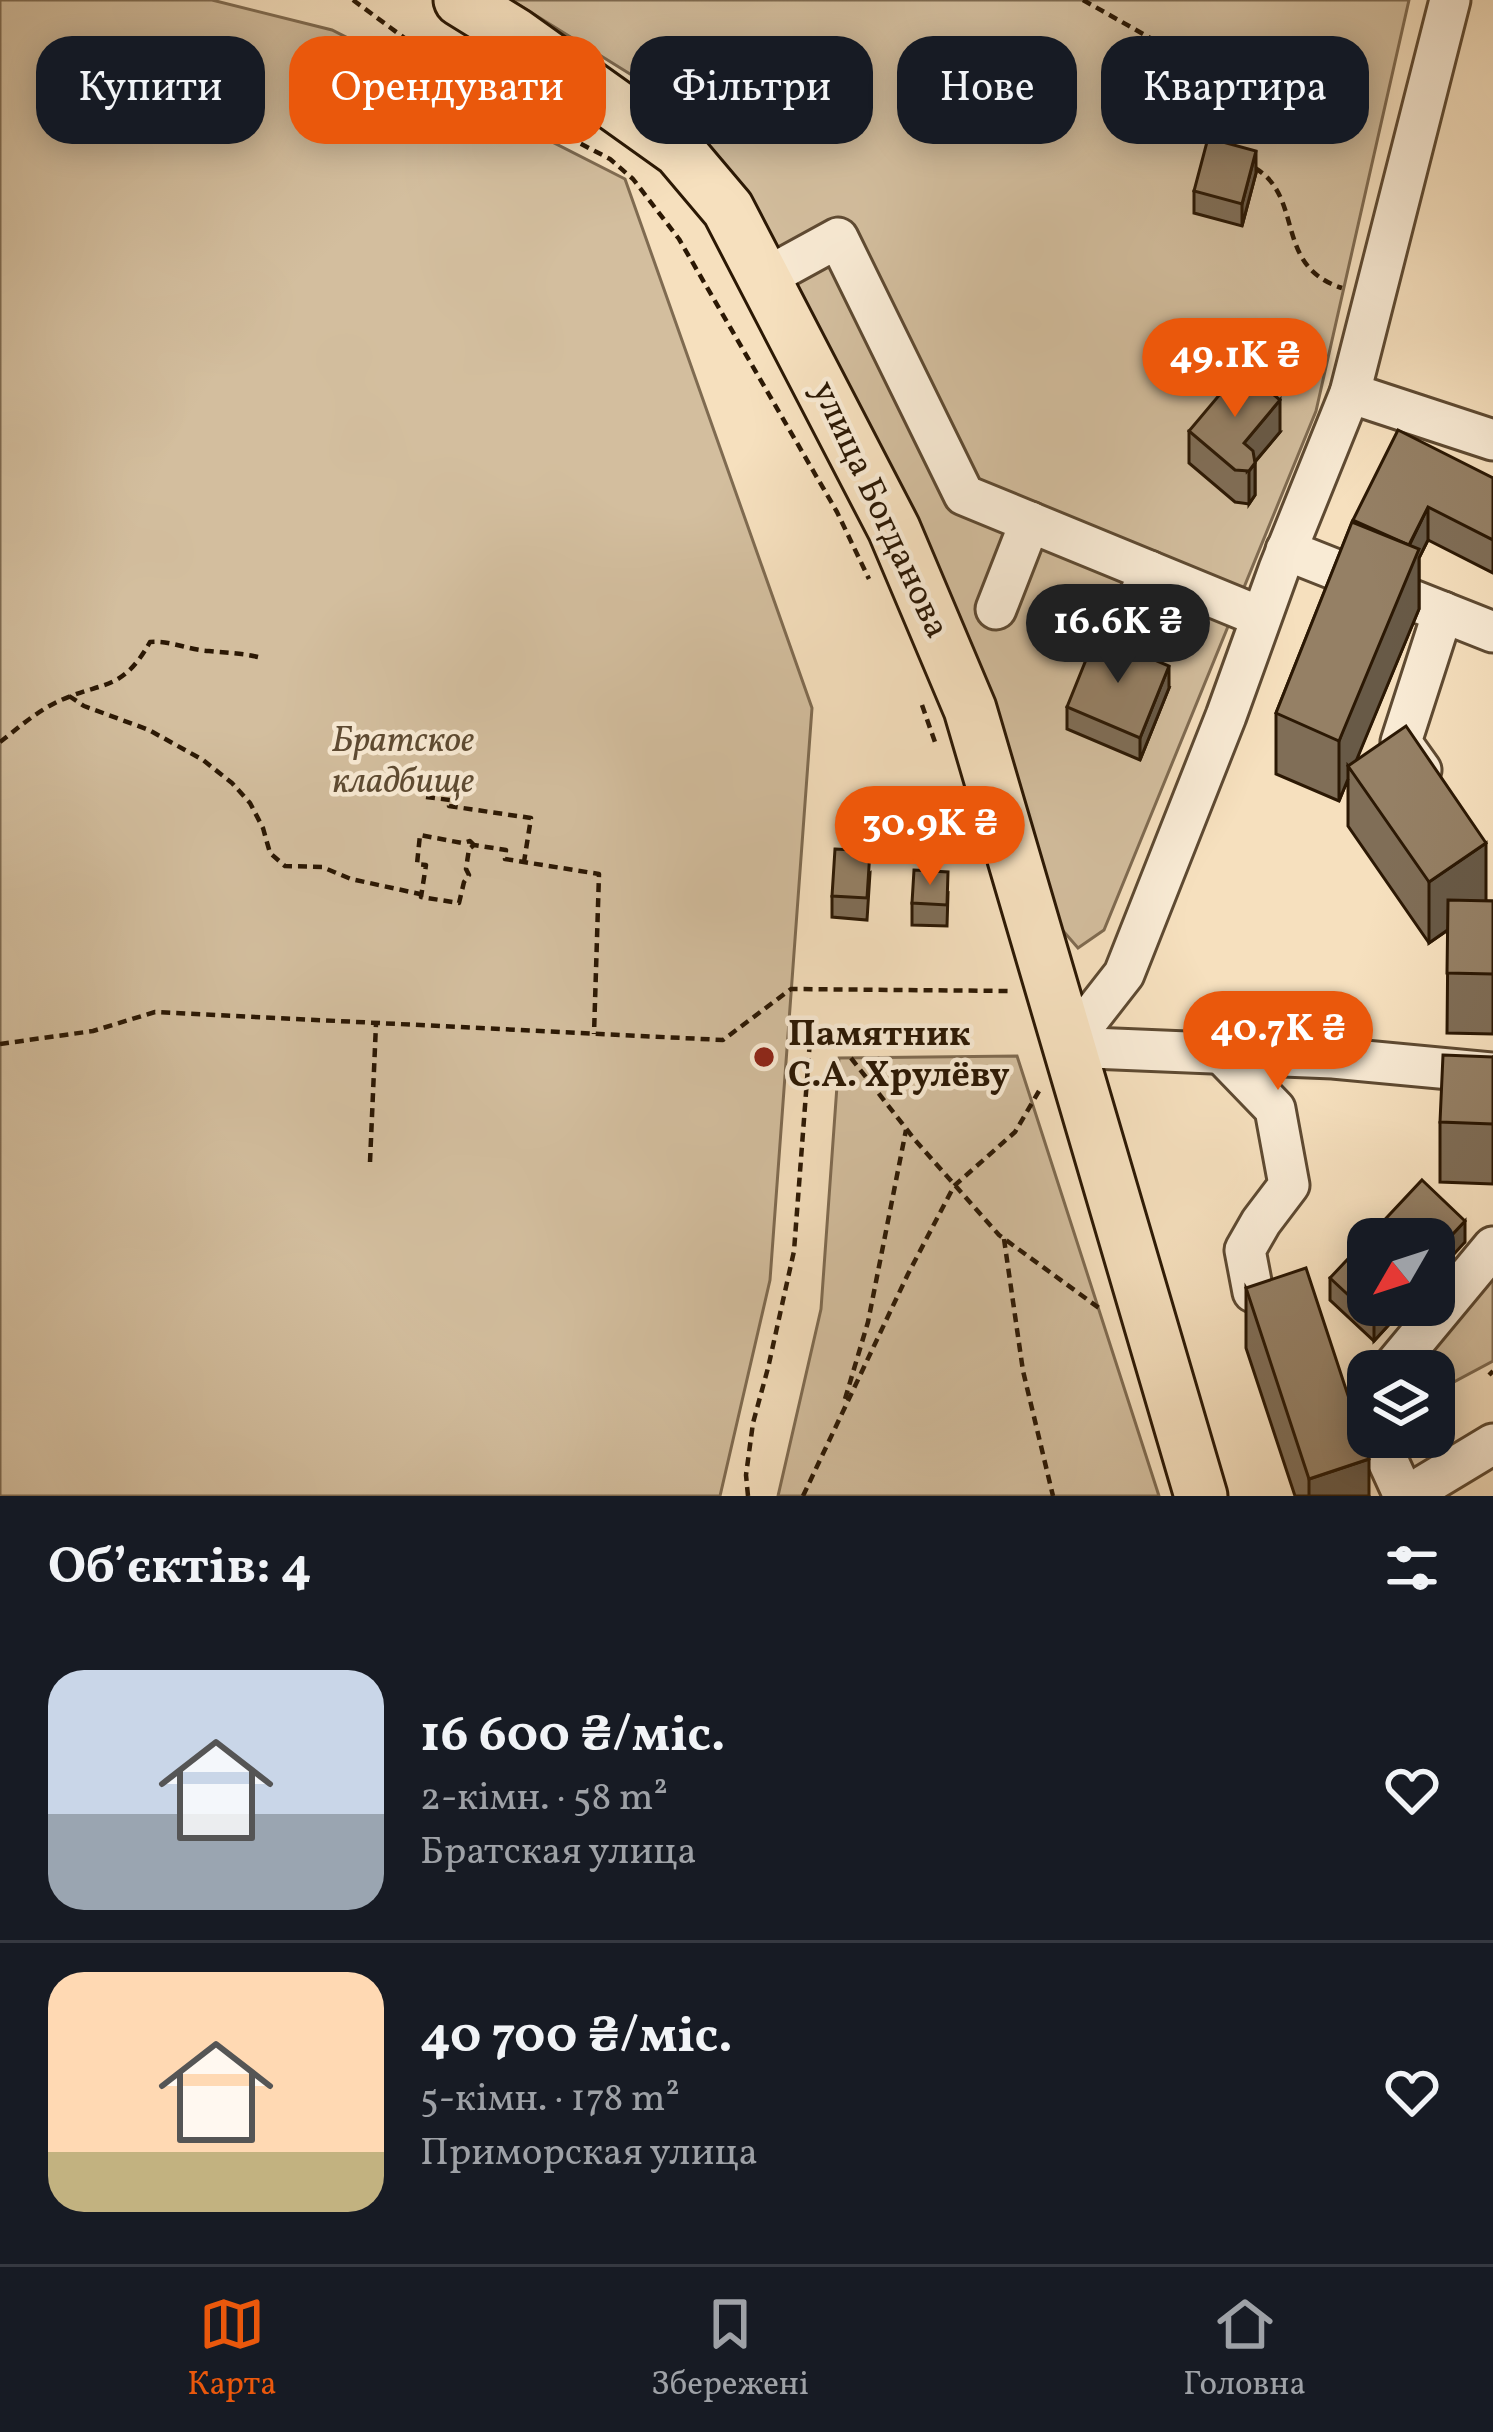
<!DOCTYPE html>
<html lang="uk">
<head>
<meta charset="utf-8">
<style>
  :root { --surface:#171b24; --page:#20242c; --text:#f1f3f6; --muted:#9ea1a6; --line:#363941; --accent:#ea580c }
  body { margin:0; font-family:Vollkorn,serif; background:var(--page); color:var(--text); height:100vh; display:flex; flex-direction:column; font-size:45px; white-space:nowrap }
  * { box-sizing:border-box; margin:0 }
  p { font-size:39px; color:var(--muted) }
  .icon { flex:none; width:66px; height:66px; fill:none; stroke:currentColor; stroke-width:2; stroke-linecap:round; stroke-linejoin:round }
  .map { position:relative; height:1496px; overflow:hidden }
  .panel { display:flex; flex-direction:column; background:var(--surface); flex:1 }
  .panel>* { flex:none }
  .banner { position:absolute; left:36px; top:36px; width:1422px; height:108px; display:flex; gap:24px }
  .needle { width:78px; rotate:231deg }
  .tools { position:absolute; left:1347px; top:1218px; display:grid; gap:24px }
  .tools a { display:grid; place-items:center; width:108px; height:108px; border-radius:24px; background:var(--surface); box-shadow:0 6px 30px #0003; font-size:60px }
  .price { position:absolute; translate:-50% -102px; padding:0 27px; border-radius:42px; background:var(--accent); color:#fff; font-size:39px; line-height:78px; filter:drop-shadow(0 3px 6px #0008) }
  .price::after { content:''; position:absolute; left:50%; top:72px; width:36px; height:27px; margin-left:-18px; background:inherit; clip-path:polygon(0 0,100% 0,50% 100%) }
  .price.selected { background:#222; color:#fff }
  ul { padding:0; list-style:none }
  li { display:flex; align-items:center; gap:36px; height:300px; padding:0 48px }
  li+li { border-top:3px solid var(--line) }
  li span { display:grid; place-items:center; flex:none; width:336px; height:240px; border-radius:36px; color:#555 }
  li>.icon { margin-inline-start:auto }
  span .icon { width:144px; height:144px; fill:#fffc; stroke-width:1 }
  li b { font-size:51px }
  h2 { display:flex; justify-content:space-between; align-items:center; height:144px; padding:0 48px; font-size:51px }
  .tag { padding:0 42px; border-radius:36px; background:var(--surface); box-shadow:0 6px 30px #0003; font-size:42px; line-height:108px }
  .tag.selected { background:var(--accent); color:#fff }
  .tab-bar { display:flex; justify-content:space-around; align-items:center; height:168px; border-top:3px solid var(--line); background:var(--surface); font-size:33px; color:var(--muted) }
  .tab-bar a { display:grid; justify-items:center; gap:6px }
  .tab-bar .selected { color:var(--accent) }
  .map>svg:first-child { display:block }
</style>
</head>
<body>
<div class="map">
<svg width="1493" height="1496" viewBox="0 0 1493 1496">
  <rect width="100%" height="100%" fill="#f6e0be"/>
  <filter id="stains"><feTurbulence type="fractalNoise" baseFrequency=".00167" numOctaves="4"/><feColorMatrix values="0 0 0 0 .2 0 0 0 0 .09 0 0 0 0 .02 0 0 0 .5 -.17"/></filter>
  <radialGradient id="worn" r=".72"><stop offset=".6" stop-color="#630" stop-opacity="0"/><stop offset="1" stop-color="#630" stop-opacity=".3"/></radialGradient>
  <g fill="#d3be9e" stroke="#7f6b51" stroke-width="3">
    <polygon points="0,0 212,0 332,30 625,179 812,708 770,1280 720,1496 0,1496"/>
    <polygon points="511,0 1409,0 1316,411 1104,930 1078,948 1058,925 781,272 688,110"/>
    <polygon points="1017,1056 1159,1496 778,1496 821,1309 839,1058"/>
    <polygon points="1493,1269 1493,1361 1439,1390 1434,1396 1434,1371 1410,1371"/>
  </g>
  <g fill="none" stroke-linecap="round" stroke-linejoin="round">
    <g stroke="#5e4a32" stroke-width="45">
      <g id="minor">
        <polyline points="765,278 838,238 964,495 1261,617"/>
        <polyline points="1350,393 1493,440"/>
        <polyline points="1286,550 1493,632"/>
        <polyline points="996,609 1030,522"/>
        <polyline points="1119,648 1149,571"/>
        <polyline points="1421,770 1401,742 1443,612"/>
        <polyline points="1067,1047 1124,974 1226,716 1279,569 1350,393 1450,0"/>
        <polyline points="1067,1047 1333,1058 1493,1073"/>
        <polyline points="1221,1053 1275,1109 1289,1185 1261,1222 1245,1250 1253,1292"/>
        <polyline points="1390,1371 1493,1247"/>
        <polyline points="1368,1398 1363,1404 1368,1416"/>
        <polyline points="1377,1437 1404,1496"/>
        <polyline points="1421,1496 1425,1485 1493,1444"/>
      </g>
    </g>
    <g stroke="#2b1804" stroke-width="57">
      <polyline id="major" points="460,0 515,34 679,151 728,209 894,529 970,709 1201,1496"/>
    </g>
    <g stroke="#2b1804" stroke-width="4.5" stroke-dasharray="9 6" stroke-linecap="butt">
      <polyline points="353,0 445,68 499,101 610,159 633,179 679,239 837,512 869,579"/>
      <polyline points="1083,0 1152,39 1192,99 1197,127 1215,143"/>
      <path d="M1255 168C1305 198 1273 266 1342 288"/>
      <polyline points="69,696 84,706 149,730 203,760 232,783 250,803 263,828 270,853 285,866 322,867 351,879 420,894"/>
      <polyline points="922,705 936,745"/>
      <path d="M0 742C18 728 35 713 55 703 101 680 121 694 150 642 170 640 188 650 209 651 226 653 241 653 258 657"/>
      <polyline points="426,797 450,800 449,806 531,818 524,862"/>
      <polyline points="474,845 470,841 462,843 420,835 417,864 426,865 421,897 459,903 464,882 469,875 466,869 469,849 474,845 506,850 505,859 599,874 594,1034"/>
      <polyline points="0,1044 93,1031 155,1012 723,1040 791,989 1010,991"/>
      <polyline points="851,1058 915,1140 999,1235 1099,1308"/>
      <polyline points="370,1162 376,1024"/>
      <polyline points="1004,1239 1023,1371 1053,1496"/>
      <polyline points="1489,1375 1493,1371"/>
      <polyline points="845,1399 868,1322 906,1130"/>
      <polyline points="748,1496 746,1475 753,1423 768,1368 794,1251 811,1027"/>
      <polyline points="803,1496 908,1274 954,1186 1015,1132 1039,1091"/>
    </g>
    <use href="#minor" stroke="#f9ebd5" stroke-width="39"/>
    <use href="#major" stroke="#f6e0be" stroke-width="51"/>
  </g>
  <g fill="#806e57" stroke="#2b1804" stroke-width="3">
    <polygon points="1256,173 1242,226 1194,213 1194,191"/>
    <polygon points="1189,431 1280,432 1255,462 1255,495 1249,504 1235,502 1189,463"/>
    <polygon points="1493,478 1493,573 1428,540 1419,558 1419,609 1356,760 1486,901 1493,901 1493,1034 1447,1033 1448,930 1429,943 1348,826 1348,779 1339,801 1276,774 1276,713 1353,520"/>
    <polygon points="1169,688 1140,760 1067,729 1067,707"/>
    <polygon points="870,873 867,920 832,917 832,896"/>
    <polygon points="948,893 947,926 912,925 912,903"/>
    <polygon points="1493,1057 1493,1184 1440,1182 1440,1122"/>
    <polygon points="1465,1242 1368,1305 1407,1305 1374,1341 1330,1300 1330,1278"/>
    <polygon points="1246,1288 1369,1496 1295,1496 1246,1348"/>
  </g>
  <g fill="#685a47" stroke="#2b1804" stroke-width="3">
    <polygon points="1256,151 1256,173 1242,226 1242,204"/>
    <polygon points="1280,400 1280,432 1247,471 1244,443"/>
    <polygon points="1255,463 1255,495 1249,504 1249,471"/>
    <polygon points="1428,507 1428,540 1419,558 1419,609 1352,771 1348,766 1348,779 1339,801 1339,741 1408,548"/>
    <polygon points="1169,666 1169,688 1140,760 1140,738"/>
    <polygon points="1486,843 1486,903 1429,943 1429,882"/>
    <polygon points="1465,1221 1465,1242 1434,1276 1434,1254"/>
    <polygon points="1387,1305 1407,1305 1374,1341 1374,1319"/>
    <polygon points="1369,1459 1369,1496 1309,1496 1309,1479"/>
  </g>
  <g fill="#958065" stroke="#2b1804" stroke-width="3">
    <polygon points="1208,138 1256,151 1242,204 1194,191"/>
    <polygon points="1242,368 1280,400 1244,443 1253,451 1255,463 1249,471 1235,470 1189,431"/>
    <polygon points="1398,430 1493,478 1493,540 1428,507 1409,545 1353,520"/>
    <polygon points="1352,522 1419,549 1339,741 1276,713"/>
    <polygon points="1096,635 1169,666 1140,738 1067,707"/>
    <polygon points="1406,726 1486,843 1429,882 1348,766"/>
    <polygon points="835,849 870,851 867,898 832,896"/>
    <polygon points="914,870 948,872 947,905 912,903"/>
    <polygon points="1448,900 1493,901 1493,974 1447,973"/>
    <polygon points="1443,1055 1493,1057 1493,1124 1440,1122"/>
    <polygon points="1422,1180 1465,1221 1434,1254 1434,1239 1368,1239 1368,1305 1387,1305 1374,1319 1330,1278"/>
    <polygon points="1306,1268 1369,1459 1309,1479 1246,1288"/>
  </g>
  <circle fill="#8f2418" stroke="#f9ebd5" stroke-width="4.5" cx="764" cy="1057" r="12"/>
  <g text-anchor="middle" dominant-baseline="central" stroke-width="9" stroke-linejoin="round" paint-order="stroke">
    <g font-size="36" fill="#2b1804" stroke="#f9ebd5">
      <text transform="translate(879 510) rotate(65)">улица Богданова</text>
    </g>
    <g font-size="36" font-style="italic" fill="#5d4a32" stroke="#f9ebd5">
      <text x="403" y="742">Братское<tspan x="403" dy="41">кладбище</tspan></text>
    </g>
    <g font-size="36" font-weight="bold" fill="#2b1804" stroke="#f9ebd5" text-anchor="start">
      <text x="788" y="1036">Памятник<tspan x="788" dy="41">С.А. Хрулёву</tspan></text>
    </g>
  </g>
  <rect width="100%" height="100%" filter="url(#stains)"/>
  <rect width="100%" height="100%" fill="url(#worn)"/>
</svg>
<div class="tools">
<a><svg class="needle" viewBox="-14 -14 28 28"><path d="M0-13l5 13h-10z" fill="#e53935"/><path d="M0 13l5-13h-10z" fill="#9ea1a6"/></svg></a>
<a><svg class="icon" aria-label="layers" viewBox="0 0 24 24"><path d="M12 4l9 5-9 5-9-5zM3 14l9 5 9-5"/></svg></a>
</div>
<b class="price" style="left:1235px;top:420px">49.1K ₴</b>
<b class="price selected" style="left:1118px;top:686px">16.6K ₴</b>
<b class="price" style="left:930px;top:888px">30.9K ₴</b>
<b class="price" style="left:1278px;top:1093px">40.7K ₴</b>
<div class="banner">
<a class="tag">Купити</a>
<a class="tag selected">Орендувати</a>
<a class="tag">Фільтри</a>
<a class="tag">Нове</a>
<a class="tag">Квартира</a>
</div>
</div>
<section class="panel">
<h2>Об’єктів: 4<svg class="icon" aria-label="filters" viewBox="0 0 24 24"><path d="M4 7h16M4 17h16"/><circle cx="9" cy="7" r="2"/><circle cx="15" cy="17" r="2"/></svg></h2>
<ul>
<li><span style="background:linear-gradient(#c9d6e8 60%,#9aa5b1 0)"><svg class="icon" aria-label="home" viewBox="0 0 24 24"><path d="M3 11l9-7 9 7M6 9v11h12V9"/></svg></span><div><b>16 600 ₴/міс.</b><p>2-кімн. · 58 m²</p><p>Братская улица</p></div><svg class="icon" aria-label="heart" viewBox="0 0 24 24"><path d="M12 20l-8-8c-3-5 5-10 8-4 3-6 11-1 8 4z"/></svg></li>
<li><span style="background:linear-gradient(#ffd9b3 75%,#c2b280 0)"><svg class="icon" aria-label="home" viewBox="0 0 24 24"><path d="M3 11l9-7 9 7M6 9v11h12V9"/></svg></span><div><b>40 700 ₴/міс.</b><p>5-кімн. · 178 m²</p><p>Приморская улица</p></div><svg class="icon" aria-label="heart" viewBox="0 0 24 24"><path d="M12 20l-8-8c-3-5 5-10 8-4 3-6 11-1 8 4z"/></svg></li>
</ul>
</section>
<nav class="tab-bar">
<a class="selected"><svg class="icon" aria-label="map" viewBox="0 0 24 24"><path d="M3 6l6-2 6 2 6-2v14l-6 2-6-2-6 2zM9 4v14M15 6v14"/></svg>Карта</a>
<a><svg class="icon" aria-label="saved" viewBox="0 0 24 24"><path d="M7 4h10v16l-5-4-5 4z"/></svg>Збережені</a>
<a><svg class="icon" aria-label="home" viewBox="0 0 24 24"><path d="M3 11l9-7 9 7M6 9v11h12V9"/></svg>Головна</a>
</nav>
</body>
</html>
